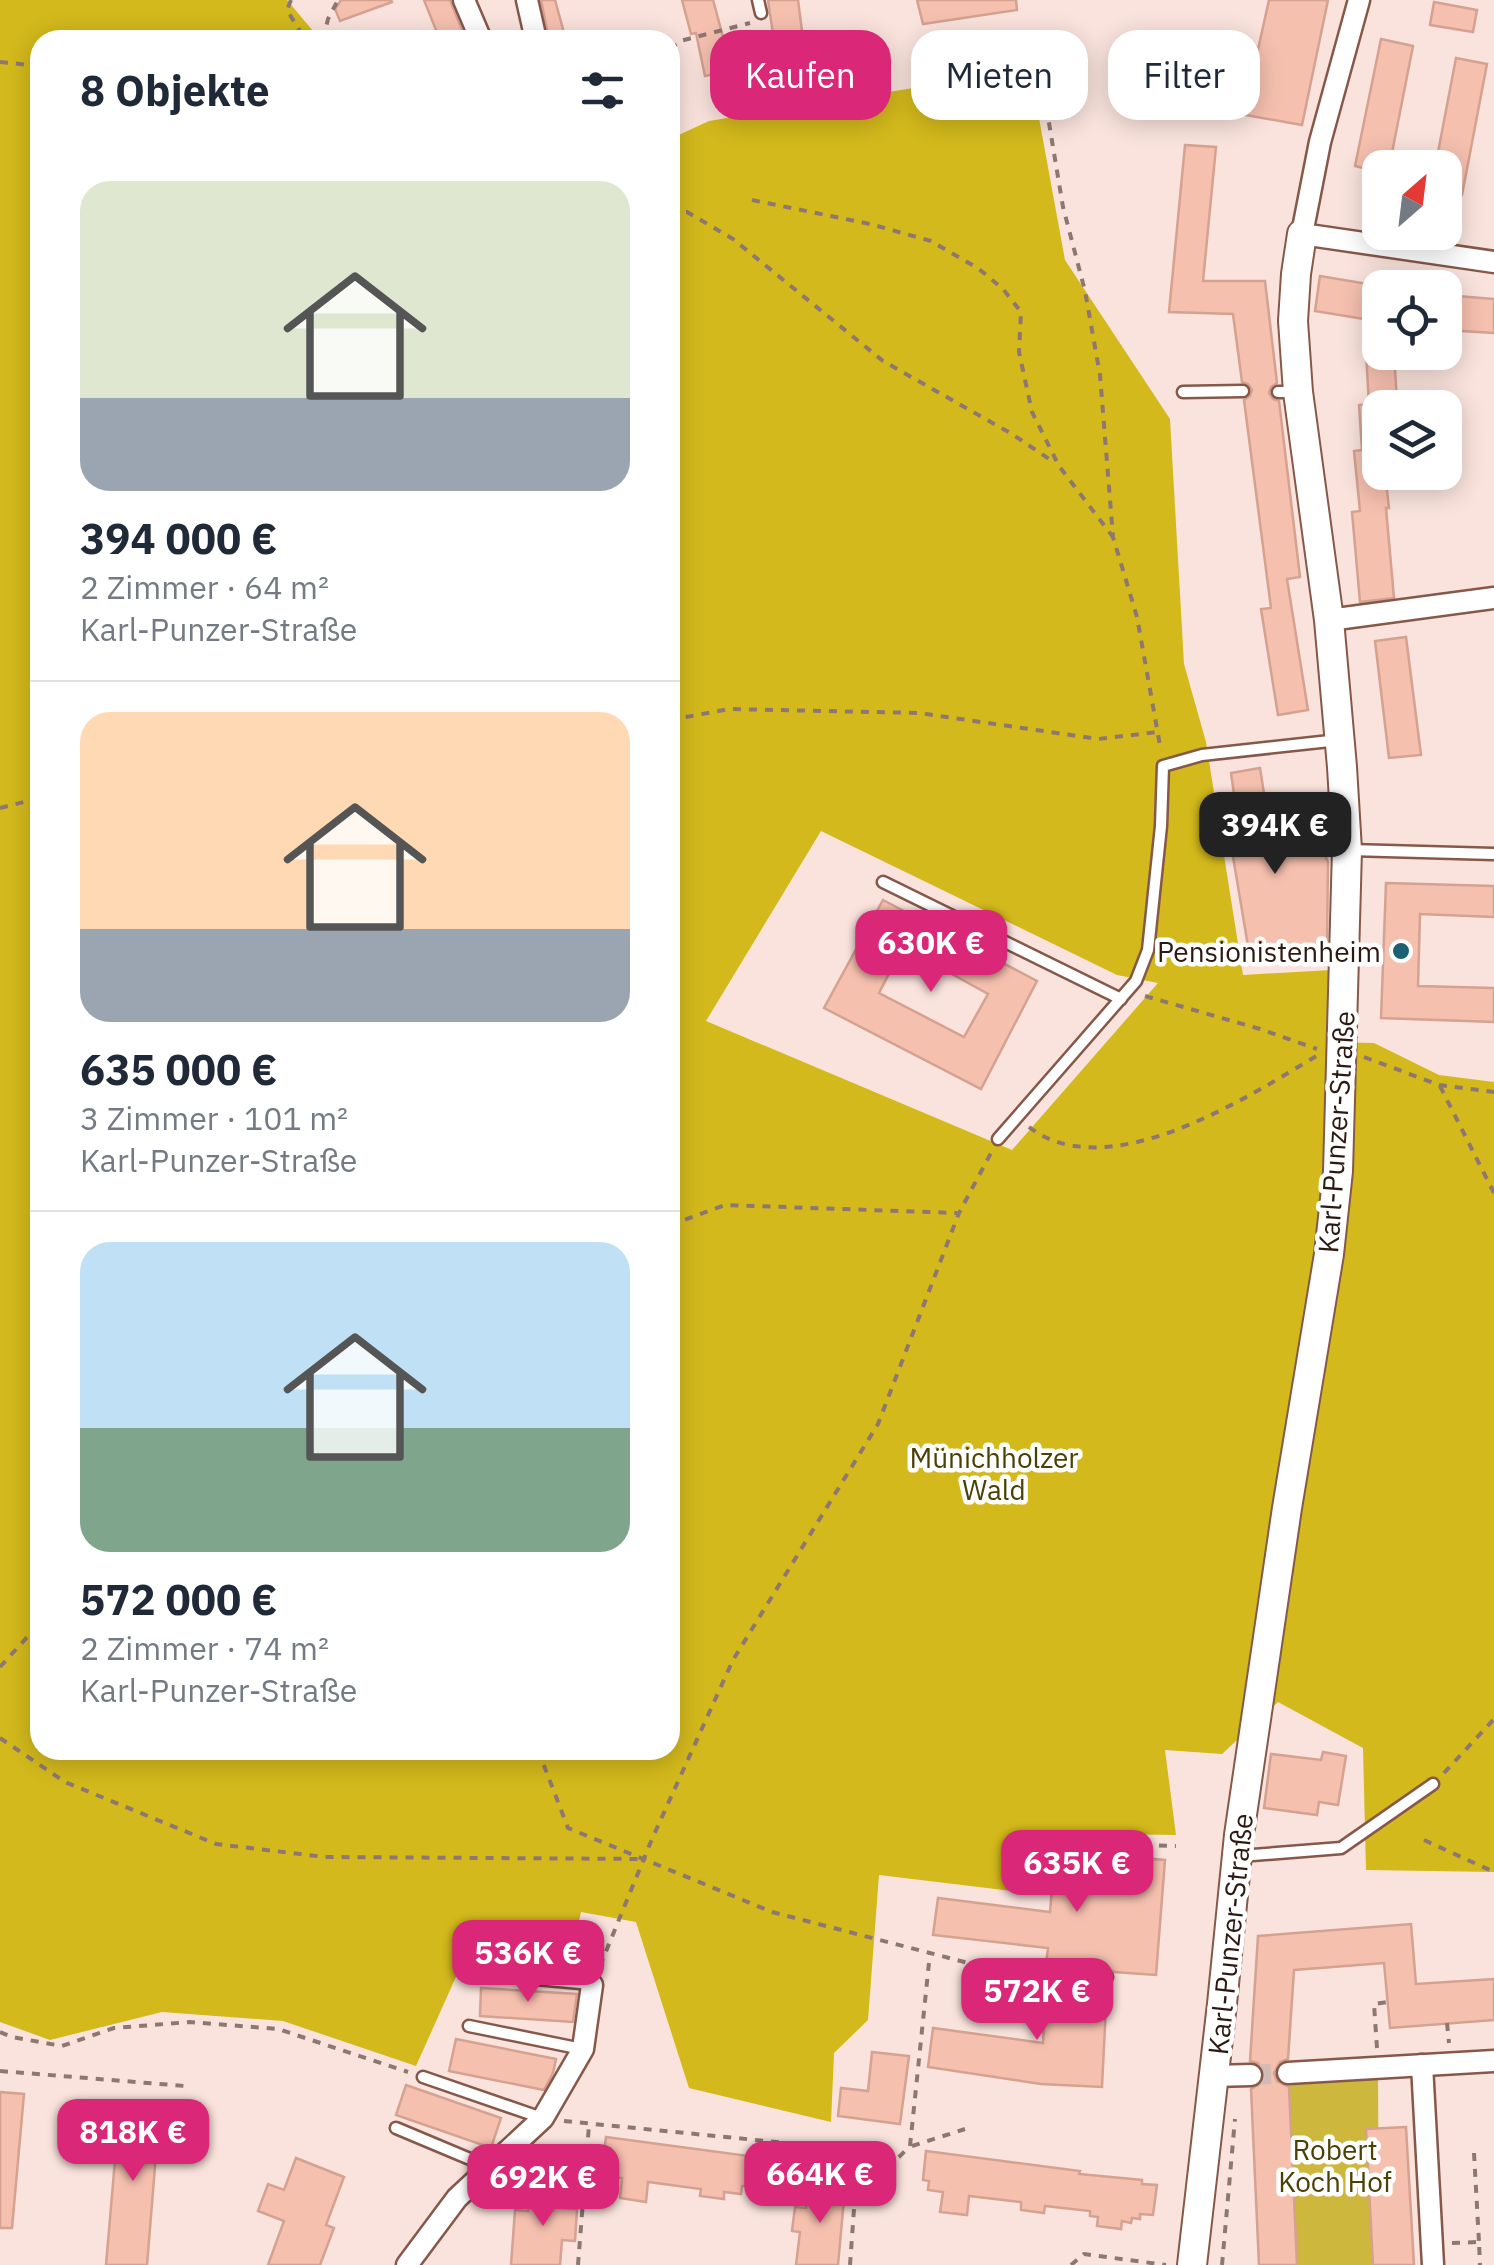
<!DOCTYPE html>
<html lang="de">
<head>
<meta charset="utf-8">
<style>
  :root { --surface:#fff; --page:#f6f6f7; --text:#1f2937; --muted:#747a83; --line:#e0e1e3; --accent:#db2777 }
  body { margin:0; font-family:"IBM Plex Sans",sans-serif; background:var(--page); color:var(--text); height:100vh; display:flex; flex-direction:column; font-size:38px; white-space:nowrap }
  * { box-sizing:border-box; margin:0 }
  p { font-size:32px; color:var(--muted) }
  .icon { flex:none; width:55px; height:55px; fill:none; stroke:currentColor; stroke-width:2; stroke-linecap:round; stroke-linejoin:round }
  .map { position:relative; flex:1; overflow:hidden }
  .sheet { position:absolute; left:30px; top:30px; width:650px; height:1730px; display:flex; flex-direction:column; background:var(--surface); border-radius:30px; box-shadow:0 5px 25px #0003 }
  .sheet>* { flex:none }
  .banner { position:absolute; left:710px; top:30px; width:632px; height:90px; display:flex; gap:20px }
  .needle { width:65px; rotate:28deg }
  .buttons { position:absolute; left:1362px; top:150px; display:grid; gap:20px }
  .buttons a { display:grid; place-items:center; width:100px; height:100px; border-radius:20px; background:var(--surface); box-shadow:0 5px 25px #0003; font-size:50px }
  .price { position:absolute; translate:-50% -85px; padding:0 22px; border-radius:20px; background:var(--accent); color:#fff; font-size:32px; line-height:65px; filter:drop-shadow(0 2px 5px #0008) }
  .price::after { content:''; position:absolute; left:50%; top:60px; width:30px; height:22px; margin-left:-15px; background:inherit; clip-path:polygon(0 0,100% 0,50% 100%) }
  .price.selected { background:#222; color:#fff }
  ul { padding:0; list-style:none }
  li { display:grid; align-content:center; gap:20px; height:530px; padding:0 50px }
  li+li { border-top:2px solid var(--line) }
  li span { display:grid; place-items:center; height:310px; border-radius:30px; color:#555 }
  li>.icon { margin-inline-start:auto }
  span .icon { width:180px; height:180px; fill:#fffc; stroke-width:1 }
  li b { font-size:42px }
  h2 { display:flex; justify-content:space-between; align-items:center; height:120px; padding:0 50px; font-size:42px }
  .chip { padding:0 35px; border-radius:30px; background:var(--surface); box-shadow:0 5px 25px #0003; font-size:35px; line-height:90px }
  .chip.selected { background:var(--accent); color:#fff }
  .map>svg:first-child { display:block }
</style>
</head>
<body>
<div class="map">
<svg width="1494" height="2265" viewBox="0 0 1494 2265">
  <rect width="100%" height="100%" fill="#fae3dc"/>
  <polygon fill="#cdb73d" points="1378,2067 1379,2265 1297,2265 1289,2084"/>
  <path fill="#d3b91c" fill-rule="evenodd" d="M0 0H287L313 31 317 40H40V1750H670V139L709 121 1030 69 1065 260 1170 419 1184 664 1206 742 1243 975 1331 970 1328 1042 1374 1043 1439 1075 1494 1082V1872L1366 1870 1363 1748 1278 1702 1222 1754 1165 1750 1176 1835 1046 1833 1037 1894 879 1875 868 2020 834 2053 831 2122 689 2088 636 1922 581 1912 568 1973 464 1959 416 2066 283 2021 162 2012 50 2040 0 2022ZM821 831 1117 975 1158 983 1012 1150 706 1021Z"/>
  <g fill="#f6c0af" stroke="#d5a191" stroke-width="2.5" fill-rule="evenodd">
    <polygon points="341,0 391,0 392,2 340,21 335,9"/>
    <polygon points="424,0 450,0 466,40 440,40"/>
    <polygon points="541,0 555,0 566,40 549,40"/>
    <polygon points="682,0 713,0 725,44 773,34 768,0 798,0 805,54 705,76 696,33 691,34"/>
    <polygon points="917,0 1016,0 1017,10 923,24"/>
    <polygon points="1269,0 1328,0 1302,125 1173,102 1183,48 1255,63"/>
    <polygon points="1434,2 1477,10 1473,32 1430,25"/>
    <polygon points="1381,39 1413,46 1389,168 1380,168 1380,172 1355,166"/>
    <polygon points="1456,58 1487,64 1462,195 1445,192 1445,168 1435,168"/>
    <polygon points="1185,145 1216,147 1203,281 1265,281 1277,383 1271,387 1269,393 1273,399 1279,401 1300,577 1287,579 1308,710 1278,715 1261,609 1271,608 1244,400 1250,396 1252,390 1248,384 1242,382 1233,314 1169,312"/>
    <polygon points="1320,276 1380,286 1380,352 1394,352 1397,402 1389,403 1390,408 1380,408 1380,472 1385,472 1389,508 1386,508 1394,598 1360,602 1352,512 1360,511 1354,451 1362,450 1359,405 1369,404 1364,319 1315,311"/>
    <polygon points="1445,295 1494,299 1494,333 1445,330"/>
    <polygon points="1406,637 1421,755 1389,758 1375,641"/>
    <polygon points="1260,768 1265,800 1257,801 1265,849 1318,841 1328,862 1327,943 1249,952 1224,803 1235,801 1231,773"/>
    <polygon points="1386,883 1494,886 1494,917 1420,914 1418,986 1494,988 1494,1022 1381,1018"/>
    <path d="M883 900 1037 981 981 1089 824 1008ZM903 947 988 994 964 1037 879 993Z"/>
    <polygon points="1323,1752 1346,1756 1338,1805 1319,1802 1317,1815 1264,1808 1271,1754 1321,1760"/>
    <polygon points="1055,1851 1165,1860 1156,1975 1114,1972 1108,1968 1046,1964 1048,1948 933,1935 938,1898 1050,1912"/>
    <polygon points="1411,1924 1416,1984 1494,1979 1494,2020 1390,2028 1384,1963 1294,1970 1288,2059 1280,2062 1274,2073 1277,2081 1289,2087 1297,2265 1259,2265 1251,2089 1263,2082 1265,2074 1258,2063 1250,2061 1258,1936"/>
    <polygon points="1046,1981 1107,1986 1102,2087 1041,2084 928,2067 933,2028 1043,2043"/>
    <polygon points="481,1988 577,1994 573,2022 480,2016"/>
    <polygon points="456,2039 556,2059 553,2073 544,2090 449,2071"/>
    <polygon points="872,2052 909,2056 900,2124 838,2116 841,2088 868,2091"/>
    <polygon points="406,2085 501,2118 491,2148 396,2115"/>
    <polygon points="0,2092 24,2094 12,2228 0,2228"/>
    <polygon points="120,2102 160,2105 147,2265 106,2265"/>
    <polygon points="1406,2127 1414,2265 1373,2265 1366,2129"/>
    <polygon points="606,2137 756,2157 752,2187 742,2186 741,2194 724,2192 724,2199 700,2196 701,2189 648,2182 646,2202 620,2198 622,2178 607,2176 608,2167 602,2166"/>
    <polygon points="926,2151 1080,2171 1079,2174 1142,2180 1142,2184 1157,2185 1153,2215 1140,2214 1140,2219 1132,2218 1131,2223 1122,2221 1121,2229 1097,2226 1098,2217 1090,2216 1090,2211 1045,2206 1044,2213 1021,2210 1021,2202 969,2196 967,2215 940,2212 943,2192 928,2190 929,2181 923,2180"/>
    <polygon points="296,2158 344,2177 326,2225 334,2228 320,2265 268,2265 284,2221 258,2211 268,2184 284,2190"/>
    <polygon points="809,2184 845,2188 838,2265 796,2265 800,2232 792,2231 795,2207 806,2208"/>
    <polygon points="530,2189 564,2192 563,2208 577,2209 575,2241 562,2240 560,2265 511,2265 515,2210 528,2211"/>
  </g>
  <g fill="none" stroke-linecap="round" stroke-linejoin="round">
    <polyline stroke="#d1bbb4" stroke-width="20" stroke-dasharray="20 10" stroke-linecap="butt" points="1251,2075 1288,2073"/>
    <g stroke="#865849" stroke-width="15">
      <g id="lane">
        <polyline points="758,0 761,13"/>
        <polyline points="1183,392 1243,391"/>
        <polyline points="1278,392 1297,392"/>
        <polyline points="1350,850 1494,854"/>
        <polyline points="883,882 1121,999"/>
        <polyline points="998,1139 1136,981 1148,950 1161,826 1163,766 1202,755 1339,740"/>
        <polyline points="1240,1856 1341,1848 1433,1784"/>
        <polyline points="994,1969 1107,1977"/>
        <polyline points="493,1975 591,1984"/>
        <polyline points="469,2026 582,2049"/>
        <polyline points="423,2077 542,2118"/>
        <polyline points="396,2128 489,2167"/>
      </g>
    </g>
    <g stroke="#865849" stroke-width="25">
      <g id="street">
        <polyline points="464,0 481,40"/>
        <polyline points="527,0 536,40"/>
        <polyline points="1359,0 1320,142 1302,234 1494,262"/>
        <polyline points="1329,620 1494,598"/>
        <polyline points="1422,2065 1433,2265"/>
        <polyline points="1288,2073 1494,2061"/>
        <polyline points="1214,2076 1251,2075"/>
        <polyline points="407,2265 457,2198 543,2118 583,2049 592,1985"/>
      </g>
    </g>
    <g stroke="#865849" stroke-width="32">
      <polyline id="secondary" points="1192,2265 1222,2004 1239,1835 1287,1508 1329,1254 1338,1171 1347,850 1342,767 1329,620 1298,392 1293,321 1296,274 1302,234"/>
    </g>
    <g stroke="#8d7871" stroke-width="4" stroke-dasharray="8 8" stroke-linecap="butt">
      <polyline points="291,0 287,10 301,33 315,40"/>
      <polyline points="323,40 328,19 338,0"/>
      <polyline points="670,49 680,41 750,23"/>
      <polyline points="0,62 40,66"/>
      <polyline points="1041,75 1063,207 1085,291 1100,375 1113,537 1137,617 1161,751"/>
      <polyline points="752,200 870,224 931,241 979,269 1003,289 1021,312 1019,352 1032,412 1059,466 1113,537"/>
      <polyline points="670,212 687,212 733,239 883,361 1012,434 1055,463"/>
      <polyline points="670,720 729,709 919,713 1098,739 1158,732"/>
      <polyline points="0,808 40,798"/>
      <polyline points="1145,996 1260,1029 1317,1049"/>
      <polyline points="1364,1057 1439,1085 1494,1092"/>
      <polyline points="1440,1086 1494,1193"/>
      <path d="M1029 1127C1108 1188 1248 1097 1318 1055"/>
      <polyline points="670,1225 725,1205 957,1213"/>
      <polyline points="0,1667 40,1623"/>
      <polyline points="0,1738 65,1782 216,1844 325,1857 643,1859"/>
      <polyline points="538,1750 568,1828 772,1912 980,1966"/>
      <polyline points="1444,1773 1494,1719"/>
      <polyline points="1424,1840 1494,1872"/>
      <polyline points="1063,1842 1176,1846"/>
      <polyline points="600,1966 652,1839 733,1660 878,1424 959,1213 991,1153"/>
      <polyline points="1447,2023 1449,2043"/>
      <polyline points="0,2032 12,2037 62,2046 114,2028 190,2022 278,2029 408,2072"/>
      <polyline points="1377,2048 1374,2004 1387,2002"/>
      <polyline points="0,2071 185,2086"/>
      <polyline points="564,2121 847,2149 857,2167"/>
      <polyline points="912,2146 965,2129"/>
      <polyline points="1474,2153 1479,2242"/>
      <polyline points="1452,2243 1479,2242 1480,2265"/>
      <polyline points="578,2265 589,2125"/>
      <polyline points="850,2265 857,2167 889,2167 910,2146 930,1953"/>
      <polyline points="1071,2265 1084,2254 1166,2265"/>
      <polyline points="1222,2265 1235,2119"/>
    </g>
    <use href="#lane" stroke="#fff" stroke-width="10"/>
    <use href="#street" stroke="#fff" stroke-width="20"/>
    <use href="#secondary" stroke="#fff" stroke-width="28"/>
  </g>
  <circle fill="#1c6173" stroke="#fff" stroke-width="4" cx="1401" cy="951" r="10"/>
  <g text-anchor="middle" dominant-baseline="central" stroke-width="9" stroke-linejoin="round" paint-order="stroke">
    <g font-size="28" fill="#2d1913" stroke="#fff" text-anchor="end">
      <text x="1381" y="951">Pensionistenheim</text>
    </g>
    <g font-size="28" fill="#2d1913" stroke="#fff">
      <text transform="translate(1336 1132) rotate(-86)">Karl-Punzer-Straße</text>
      <text transform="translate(1230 1934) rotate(-84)">Karl-Punzer-Straße</text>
    </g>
    <g font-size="28" fill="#4b4105" stroke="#fff">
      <text x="994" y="1457">Münichholzer<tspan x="994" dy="32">Wald</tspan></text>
      <text x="1335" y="2149">Robert<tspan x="1335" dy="32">Koch Hof</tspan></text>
    </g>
  </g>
</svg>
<div class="buttons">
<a><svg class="needle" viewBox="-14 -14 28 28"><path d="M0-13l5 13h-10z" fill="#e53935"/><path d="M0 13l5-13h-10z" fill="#747a83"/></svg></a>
<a><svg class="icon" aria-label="locate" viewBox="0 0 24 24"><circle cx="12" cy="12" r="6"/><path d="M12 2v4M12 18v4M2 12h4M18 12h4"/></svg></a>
<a><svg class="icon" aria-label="layers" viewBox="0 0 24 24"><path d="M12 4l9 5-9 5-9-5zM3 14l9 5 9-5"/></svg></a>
</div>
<b class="price selected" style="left:1275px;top:877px">394K €</b>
<b class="price" style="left:931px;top:995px">630K €</b>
<b class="price" style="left:1077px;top:1915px">635K €</b>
<b class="price" style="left:528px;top:2005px">536K €</b>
<b class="price" style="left:1037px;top:2043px">572K €</b>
<b class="price" style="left:133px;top:2184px">818K €</b>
<b class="price" style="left:820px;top:2226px">664K €</b>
<b class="price" style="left:543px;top:2229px">692K €</b>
<div class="banner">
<a class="chip selected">Kaufen</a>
<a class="chip">Mieten</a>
<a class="chip">Filter</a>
</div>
<section class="sheet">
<h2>8 Objekte<svg class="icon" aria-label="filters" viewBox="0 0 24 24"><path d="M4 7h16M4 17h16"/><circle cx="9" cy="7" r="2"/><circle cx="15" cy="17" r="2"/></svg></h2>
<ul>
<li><span style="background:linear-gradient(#dfe7d0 70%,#9aa5b1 0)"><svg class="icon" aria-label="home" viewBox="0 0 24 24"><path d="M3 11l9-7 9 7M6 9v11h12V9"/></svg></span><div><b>394 000 €</b><p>2 Zimmer · 64 m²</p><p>Karl-Punzer-Straße</p></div></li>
<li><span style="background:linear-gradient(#ffd9b3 70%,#9aa5b1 0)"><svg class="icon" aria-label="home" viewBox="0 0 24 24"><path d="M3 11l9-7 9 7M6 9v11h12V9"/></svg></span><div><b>635 000 €</b><p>3 Zimmer · 101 m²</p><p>Karl-Punzer-Straße</p></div></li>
<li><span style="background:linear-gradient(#bfe0f5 60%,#7fa58c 0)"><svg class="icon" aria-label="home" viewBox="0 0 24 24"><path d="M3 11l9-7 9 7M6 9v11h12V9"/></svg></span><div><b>572 000 €</b><p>2 Zimmer · 74 m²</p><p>Karl-Punzer-Straße</p></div></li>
</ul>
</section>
</div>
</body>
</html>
